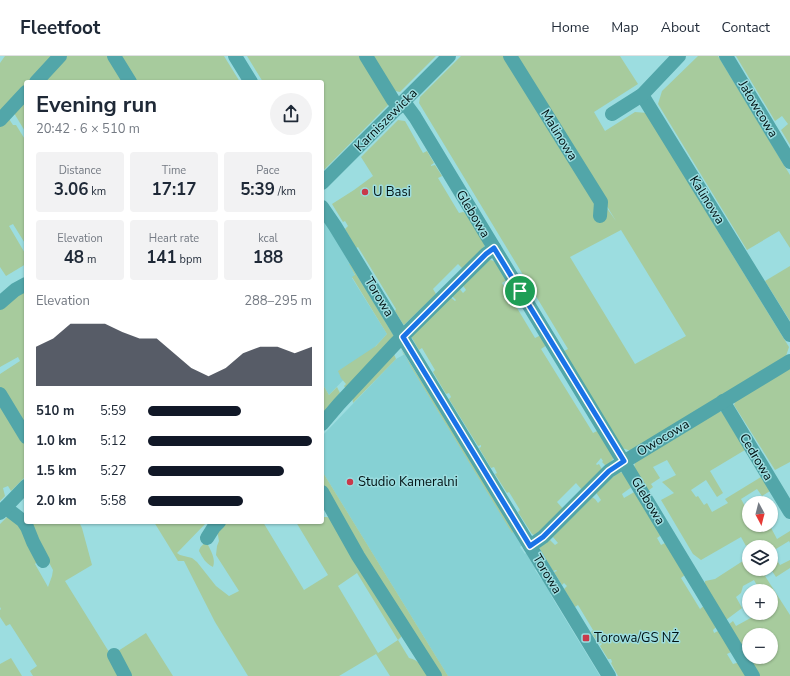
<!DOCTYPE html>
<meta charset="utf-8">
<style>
:root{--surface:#fff;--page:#f2f2f3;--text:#1f2937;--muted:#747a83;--line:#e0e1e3;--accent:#111827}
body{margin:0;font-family:"Nunito Sans",sans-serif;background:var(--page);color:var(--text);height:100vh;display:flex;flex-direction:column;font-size:15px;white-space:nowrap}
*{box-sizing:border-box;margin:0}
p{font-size:13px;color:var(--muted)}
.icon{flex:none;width:22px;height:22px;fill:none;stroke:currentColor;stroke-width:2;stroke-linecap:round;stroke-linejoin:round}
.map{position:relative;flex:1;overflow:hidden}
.drawer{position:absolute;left:24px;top:24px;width:300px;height:444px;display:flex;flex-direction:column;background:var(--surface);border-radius:4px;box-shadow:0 1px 3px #0004}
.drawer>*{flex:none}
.needle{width:26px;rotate:173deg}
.tools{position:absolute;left:742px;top:440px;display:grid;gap:8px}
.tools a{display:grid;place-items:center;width:36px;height:36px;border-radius:50%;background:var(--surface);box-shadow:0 1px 3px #0004;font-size:20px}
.pin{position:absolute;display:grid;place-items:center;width:34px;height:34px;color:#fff;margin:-17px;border:2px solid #fff;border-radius:50%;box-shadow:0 1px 4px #0007}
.round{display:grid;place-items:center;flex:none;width:42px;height:42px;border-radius:21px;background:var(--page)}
.summary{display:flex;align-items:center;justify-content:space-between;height:68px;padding:0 12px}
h1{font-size:22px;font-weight:700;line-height:30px}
.metrics{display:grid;grid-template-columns:repeat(3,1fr);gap:6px;height:68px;padding:4px 12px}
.metrics div{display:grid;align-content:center;border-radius:4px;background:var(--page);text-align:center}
.metrics b{font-size:17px;font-weight:700}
.metrics small{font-size:11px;font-weight:400}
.metrics p{font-size:11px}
.chart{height:112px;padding:8px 12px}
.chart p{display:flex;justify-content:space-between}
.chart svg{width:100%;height:72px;margin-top:4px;fill:var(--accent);opacity:.7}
ul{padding:0 12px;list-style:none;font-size:13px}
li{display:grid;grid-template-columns:64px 48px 1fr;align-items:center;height:30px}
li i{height:10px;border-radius:5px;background:var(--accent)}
header{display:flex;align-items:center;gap:24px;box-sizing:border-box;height:56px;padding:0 20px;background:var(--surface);border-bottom:1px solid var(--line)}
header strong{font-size:19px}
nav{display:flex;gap:22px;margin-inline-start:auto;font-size:14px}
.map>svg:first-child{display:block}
</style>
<header>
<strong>Fleetfoot</strong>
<nav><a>Home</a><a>Map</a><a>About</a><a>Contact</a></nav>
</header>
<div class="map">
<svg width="790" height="620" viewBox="0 0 790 620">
<rect width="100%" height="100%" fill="#9cdde0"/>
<g fill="#86d1d4">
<path d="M322 164 326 167 346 198 355 220 352 222 387 278 329 339 322 327Z"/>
<path d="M405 298 411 311 512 476 515 474 524 488 520 491 525 498 527 496 536 513 535 514 542 524 543 523 554 539 550 538 600 620H448L322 415V380L396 303Z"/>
</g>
<g fill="#a7cb9d" fill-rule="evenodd">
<path d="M5 0H56L31 26H26V32L0 60V7Z"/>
<path d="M66 0H110L126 26H40Z"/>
<path d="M116 0H224L240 26H132Z"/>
<path d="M247 0H359L389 48 322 116V26H263Z"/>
<path d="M373 0H436L400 36 395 35Z"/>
<path d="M461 0H506L561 87 616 165 515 0H620L638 28 594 56 605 75 635 56 648 57 716 172 789 291 786 300 631 395 622 392 562 296 568 293 419 47 420 41ZM621 174 686 280 635 308 570 201Z"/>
<path d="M698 0H718L790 119V192L779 175 747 194 658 48 662 35Z"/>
<path d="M736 0H790V89L781 74 788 68 782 60 775 65Z"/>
<path d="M26 41V77L14 57Z"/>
<path d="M7 60 13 69H16L26 85V189L13 168 9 170 26 199V208L6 220 0 211V67Z"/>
<path d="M398 64 405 65 423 97 427 95 434 107 431 109V110L435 109 442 120 438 122 459 157 463 156 465 157 485 187 484 191 464 214 458 208 433 233 436 238 404 269 403 268 395 255 396 253 358 191 356 192 345 173 348 170 345 165 343 166 332 148 354 134 373 120 361 101Z"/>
<path d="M491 204 496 206 508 223 502 227 535 282 541 279 547 289 541 293 590 372 593 377 599 374 613 398V403L607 411 602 406 603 405 601 402 596 408 597 409 599 408 603 415 583 435 576 427 557 446 564 454 541 477 534 479 532 478 518 456 520 454 509 436 507 437 495 418 497 417 494 411 491 412 479 392 481 391V389L478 390 449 343 451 341 449 337 446 338 433 316 435 314 422 292 419 294 412 282V280L449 240 455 245 456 244 451 239 458 231 463 237 466 234 462 228 486 205Z"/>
<path d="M349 208H350L394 280 346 333 344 330 346 328 341 322 338 315 376 290 387 278 352 221 355 219Z"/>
<path d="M790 210V265L765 225Z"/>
<path d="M26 230V374L0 331V318L20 305 18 301 0 311V251Z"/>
<path d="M401 293 515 474 512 477 411 311 405 299H404Z"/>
<path d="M394 298 396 303 353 347 352 339Z"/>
<path d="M790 311V406L775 414 734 349 736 344Z"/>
<path d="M322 327 329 339 337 331 340 337 322 359Z"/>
<path d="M0 347 26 391V420L11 435 8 430 3 432 5 440 0 445Z"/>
<path d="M715 355 722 356 745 394 710 415 723 437 717 441 706 424 691 434 696 441 698 440 704 449 707 447 712 456 728 447 725 443 761 421 770 435 762 440 757 433 741 443 746 452 749 451V469H758L762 475 770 470 777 483 790 475V487L789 485 771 496V491H758L754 485 746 490 741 481 701 504 693 498 661 444 674 437 662 426 676 419 667 404 653 411 660 422 651 428 653 431 648 435 634 413 635 406Z"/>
<path d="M322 415 448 620H438L322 428Z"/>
<path d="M619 416C627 417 629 423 633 430L622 438 624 442 636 435 663 478 657 482 661 489 667 486 686 518 681 522 700 553 705 549 718 569 713 574 714 577 720 574 731 596 727 598 733 608 740 606 748 620H618L611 607 612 606 611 603H608L600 590 602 588 601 587 599 588 591 576 593 574 578 549 575 551 564 533 567 530 564 527 562 529 554 516 557 515 556 514 553 515 540 493V491L550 484 555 489 558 487 553 481 590 440 595 443 598 447 601 444 595 435Z"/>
<path d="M9 459 18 466 37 506 35 508 48 531 52 520 53 514 27 466H79L82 472 92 509 65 525 109 596 120 620H33L30 615 37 610 10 568 6 570 0 561V554L1 553 0 551V468Z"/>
<path d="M322 461H327L333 463 402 576 401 581 398 584 409 602C419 604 424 612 430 620H390L376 598 339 620H248L215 566 184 505H178L154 466H207L177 497 180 499 192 502 197 506 216 530 229 540 239 535 216 499 217 490 219 485 217 474 224 466H263L304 534 328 519 296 466H322ZM357 517 398 584 378 597 338 530Z"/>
<path d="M207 487C211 495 216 503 213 511 205 507 203 502 199 495 200 491 202 488 207 487Z"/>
<path d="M771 497 774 503H776L780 509 790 504V512L776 521 772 515 765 520 790 559V620H759L728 569 733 565 736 570 756 559 755 557H771V535H760L754 524 743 530 741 537 736 541 742 552 726 564 705 529V525L715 523 749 501V513H771ZM749 579H771V601H749Z"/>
<path d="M146 577 173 620H131L118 595Z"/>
<path d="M11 602 22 620H0V608Z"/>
</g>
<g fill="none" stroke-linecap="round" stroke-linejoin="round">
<g stroke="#52a6a9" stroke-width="14">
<path d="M114 0 130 26"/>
<path d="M235 0 251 26"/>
<path d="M366 0 393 44 399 51"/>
<path d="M510 0 601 146 600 160"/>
<path d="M726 0 790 106"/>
<path d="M36 26 60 0"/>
<path d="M642 39 790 279"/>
<path d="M404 46 415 61 753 620"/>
<path d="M612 58 642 39 679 0"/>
<path d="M0 64 26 36"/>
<path d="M322 127 449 0"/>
<path d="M322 151 335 170 609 620"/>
<path d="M0 247 15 234 26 228"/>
<path d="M0 338 26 381"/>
<path d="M723 345 790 456"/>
<path d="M322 368 339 348 395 288 486 198 494 192"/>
<path d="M322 436 358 500 435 620"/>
<path d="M6 451 10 455 23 465 27 471 33 486 43 505"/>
<path d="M0 457 26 430"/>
<path d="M207 482 214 471 219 466"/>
<path d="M530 490 543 481 609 415 617 410 790 305"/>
<path d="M114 599 125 620"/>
</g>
</g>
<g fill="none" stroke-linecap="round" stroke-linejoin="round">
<g stroke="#fff" stroke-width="8">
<path id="route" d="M494 192 624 405 609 415 543 481 530 490 403 281 486 198Z"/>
</g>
<use href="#route" stroke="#1a73e8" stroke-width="5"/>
</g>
<g fill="#c9394a" stroke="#9cdde0" stroke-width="1.5">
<circle cx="365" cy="136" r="4"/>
<circle cx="350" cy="426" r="4"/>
<rect x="582" y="578" width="8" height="8" rx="2"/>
</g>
<g text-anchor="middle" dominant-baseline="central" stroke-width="3" stroke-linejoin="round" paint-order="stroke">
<g font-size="13" fill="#001213" stroke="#9cdde0">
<text transform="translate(758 53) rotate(59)">Jałowcowa</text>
<text transform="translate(386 64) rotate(-45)">Karniszewicka</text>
<text transform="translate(559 79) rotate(58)">Malinowa</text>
<text transform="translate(707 144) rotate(58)">Kalinowa</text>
<text transform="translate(473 158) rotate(59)">Glebowa</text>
<text transform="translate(379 241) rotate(59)">Torowa</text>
<text transform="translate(663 382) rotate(-31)">Owocowa</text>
<text transform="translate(756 401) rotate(59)">Cedrowa</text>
<text transform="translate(648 445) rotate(59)">Glebowa</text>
<text transform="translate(547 518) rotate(59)">Torowa</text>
</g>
<g font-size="13" fill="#001213" stroke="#9cdde0" text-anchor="start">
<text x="373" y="136">U Basi</text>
<text x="358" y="426">Studio Kameralni</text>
<text x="594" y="582">Torowa/GS NŻ</text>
</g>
</g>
</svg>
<div class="tools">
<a><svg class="needle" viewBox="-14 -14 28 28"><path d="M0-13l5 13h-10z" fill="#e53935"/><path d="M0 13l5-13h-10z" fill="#747a83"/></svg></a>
<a><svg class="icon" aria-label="layers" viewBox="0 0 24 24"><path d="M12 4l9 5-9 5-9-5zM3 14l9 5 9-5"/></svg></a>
<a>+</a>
<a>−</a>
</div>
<div class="pin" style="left:520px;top:235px;background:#1e9e55"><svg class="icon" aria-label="arrive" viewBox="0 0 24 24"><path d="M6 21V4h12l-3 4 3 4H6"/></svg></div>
<section class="drawer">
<div class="summary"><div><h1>Evening run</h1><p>20:42 · 6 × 510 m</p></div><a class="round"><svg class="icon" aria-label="share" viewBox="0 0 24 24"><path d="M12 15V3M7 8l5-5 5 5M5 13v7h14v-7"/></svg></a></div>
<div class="metrics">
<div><p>Distance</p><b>3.06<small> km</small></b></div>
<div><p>Time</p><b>17:17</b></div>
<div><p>Pace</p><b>5:39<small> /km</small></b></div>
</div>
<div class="metrics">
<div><p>Elevation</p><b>48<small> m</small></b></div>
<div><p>Heart rate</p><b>141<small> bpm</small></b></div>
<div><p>kcal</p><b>188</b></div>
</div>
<div class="chart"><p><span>Elevation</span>288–295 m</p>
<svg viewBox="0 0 160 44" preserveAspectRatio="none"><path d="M0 44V20L10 15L20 6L30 6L40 6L50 11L60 15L70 15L80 24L90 33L100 38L110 33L120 24L130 20L140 20L150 24L160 20V44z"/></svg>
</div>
<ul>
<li><b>510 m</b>5:59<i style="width:57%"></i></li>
<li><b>1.0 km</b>5:12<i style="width:100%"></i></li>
<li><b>1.5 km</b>5:27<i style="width:83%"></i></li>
<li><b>2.0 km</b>5:58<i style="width:58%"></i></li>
</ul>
</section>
</div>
